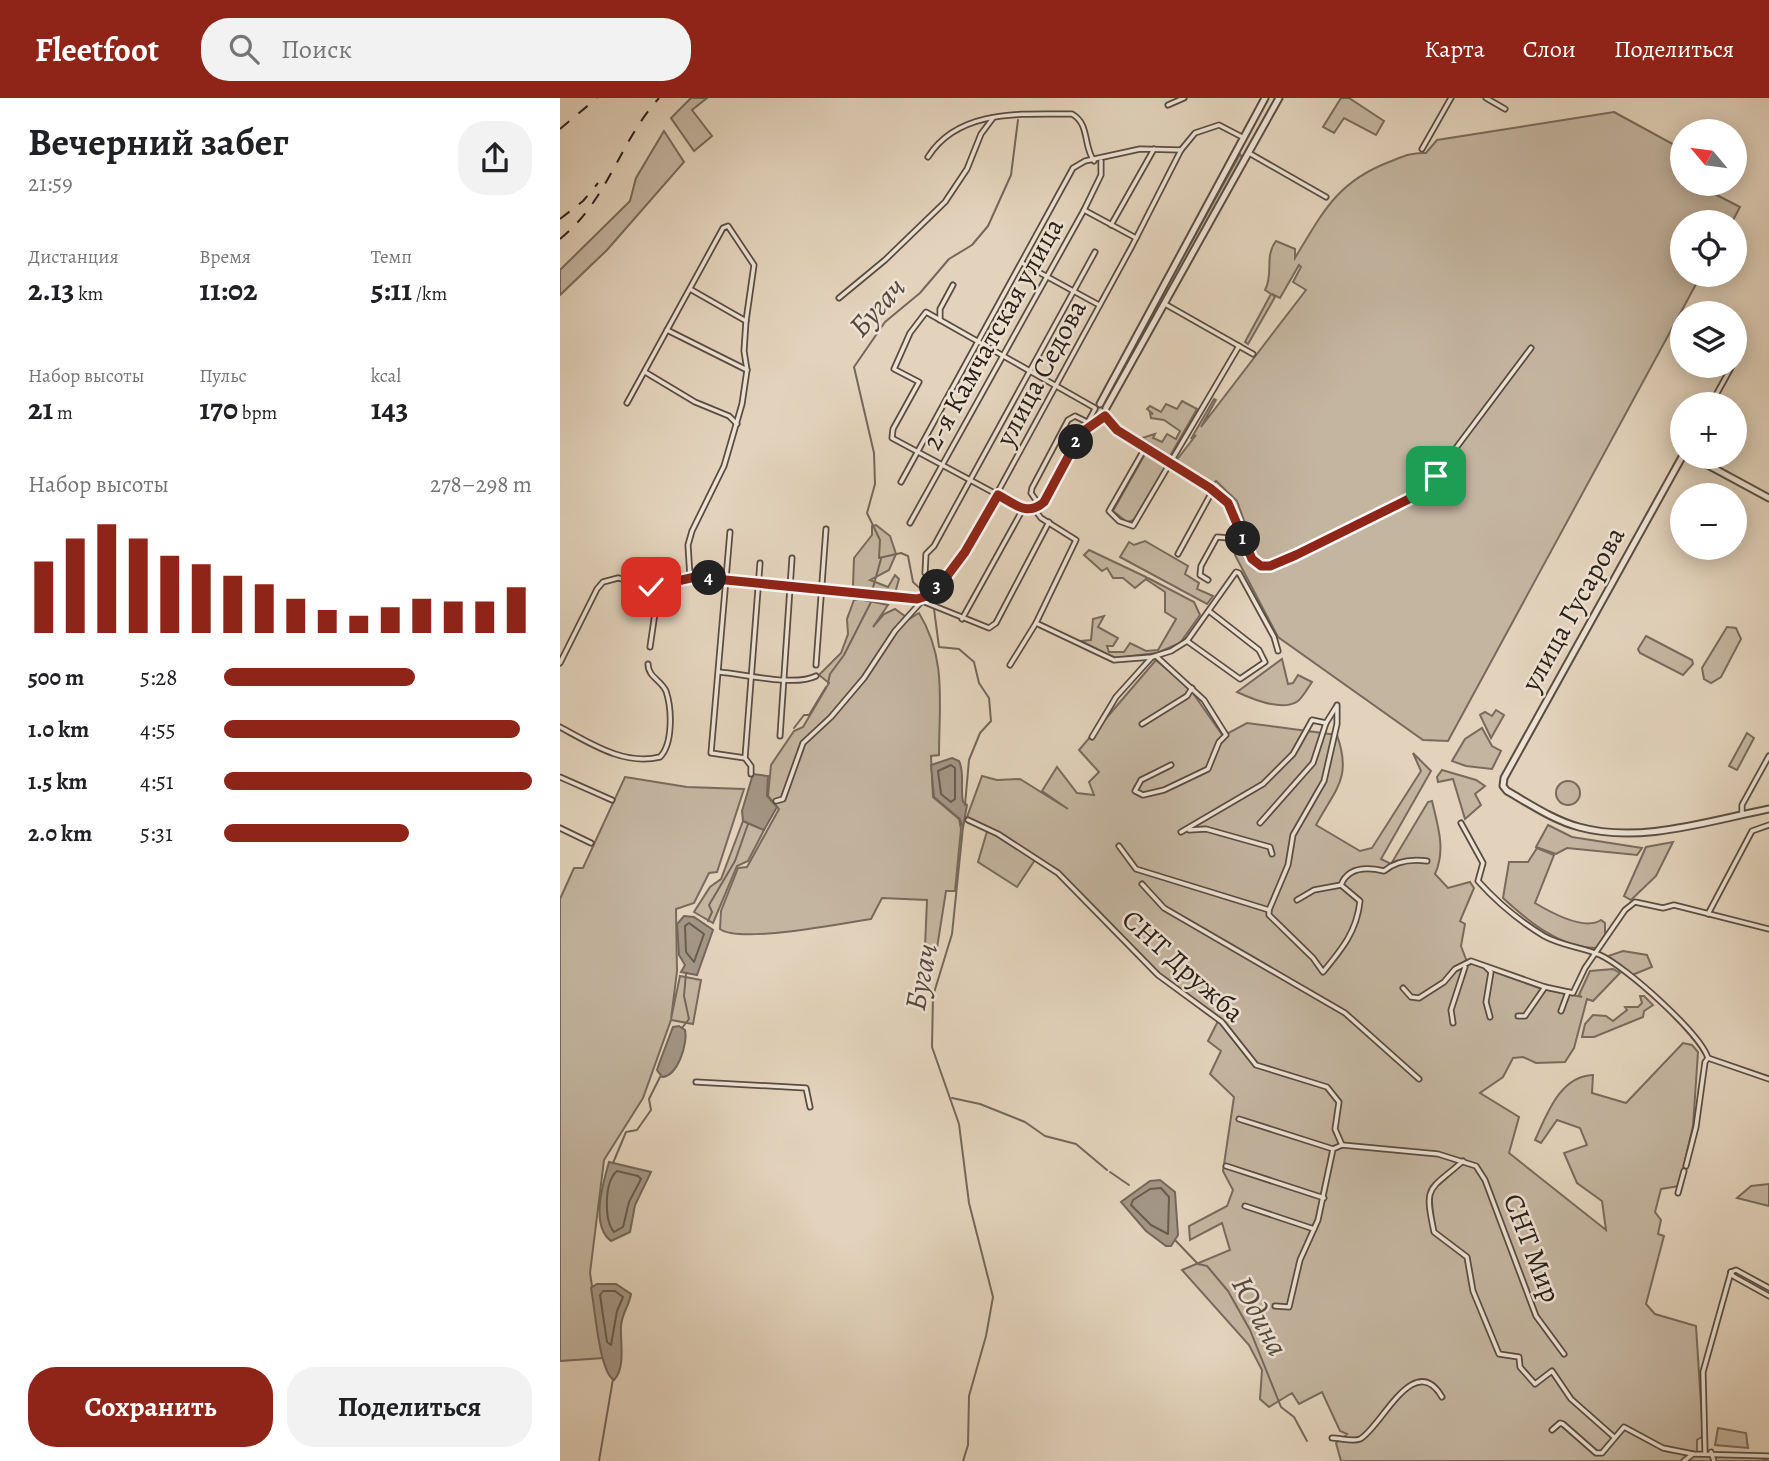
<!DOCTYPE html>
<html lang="ru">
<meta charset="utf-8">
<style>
:root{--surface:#fff;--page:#f2f2f2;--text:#202124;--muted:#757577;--accent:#8f2418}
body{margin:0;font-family:Alegreya,serif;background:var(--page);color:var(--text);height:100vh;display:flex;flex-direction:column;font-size:26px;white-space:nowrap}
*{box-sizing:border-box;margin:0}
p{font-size:23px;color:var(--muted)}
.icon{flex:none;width:38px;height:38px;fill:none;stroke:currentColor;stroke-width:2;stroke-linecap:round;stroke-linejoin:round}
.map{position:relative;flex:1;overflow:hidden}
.panel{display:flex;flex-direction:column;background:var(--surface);width:560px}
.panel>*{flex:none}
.needle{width:46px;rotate:299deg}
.controls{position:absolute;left:1110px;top:21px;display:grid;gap:14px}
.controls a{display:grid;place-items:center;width:77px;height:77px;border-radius:50%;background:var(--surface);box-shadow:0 4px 18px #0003;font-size:35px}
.pin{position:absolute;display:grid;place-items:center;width:60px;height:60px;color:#fff;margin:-30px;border-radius:14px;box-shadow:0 4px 10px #0006}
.km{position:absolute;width:35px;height:35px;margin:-18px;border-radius:50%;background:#222;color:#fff;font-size:19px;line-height:35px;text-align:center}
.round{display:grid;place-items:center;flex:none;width:74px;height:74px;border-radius:28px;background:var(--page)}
.headline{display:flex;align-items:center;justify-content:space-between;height:119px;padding:0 28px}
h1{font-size:38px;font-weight:600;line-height:52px}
.figures{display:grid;grid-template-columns:repeat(3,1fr);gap:10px;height:119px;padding:7px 28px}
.figures div{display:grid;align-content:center}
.figures b{font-size:30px;font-weight:600}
.figures small{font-size:19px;font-weight:400}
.figures p{font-size:19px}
.chart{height:196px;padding:14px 28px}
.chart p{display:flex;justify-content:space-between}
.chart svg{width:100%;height:126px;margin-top:7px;stroke:var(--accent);stroke-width:6}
.primary-button{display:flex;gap:14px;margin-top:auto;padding:14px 28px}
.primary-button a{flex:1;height:80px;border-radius:28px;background:var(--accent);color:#fff;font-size:28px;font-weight:600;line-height:80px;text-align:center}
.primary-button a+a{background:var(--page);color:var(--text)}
ul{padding:0 28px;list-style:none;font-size:23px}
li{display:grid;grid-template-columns:112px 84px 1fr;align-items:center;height:52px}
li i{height:18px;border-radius:9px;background:var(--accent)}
header{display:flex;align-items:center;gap:42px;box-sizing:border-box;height:98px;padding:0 35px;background:var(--accent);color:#fff}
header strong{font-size:33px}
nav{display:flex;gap:38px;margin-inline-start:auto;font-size:24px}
.search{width:490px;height:63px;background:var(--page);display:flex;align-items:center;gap:18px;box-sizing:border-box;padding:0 24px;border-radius:28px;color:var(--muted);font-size:26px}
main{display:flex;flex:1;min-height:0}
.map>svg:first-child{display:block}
</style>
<header>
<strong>Fleetfoot</strong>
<div class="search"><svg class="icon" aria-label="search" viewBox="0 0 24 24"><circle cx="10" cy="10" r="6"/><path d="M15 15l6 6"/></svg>Поиск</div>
<nav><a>Карта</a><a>Слои</a><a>Поделиться</a></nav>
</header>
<main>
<section class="panel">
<div class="headline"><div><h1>Вечерний забег</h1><p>21:59</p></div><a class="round"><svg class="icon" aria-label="share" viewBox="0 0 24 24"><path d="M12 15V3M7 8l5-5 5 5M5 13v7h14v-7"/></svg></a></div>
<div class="figures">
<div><p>Дистанция</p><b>2.13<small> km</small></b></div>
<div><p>Время</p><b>11:02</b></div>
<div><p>Темп</p><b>5:11<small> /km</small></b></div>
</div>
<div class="figures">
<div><p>Набор высоты</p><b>21<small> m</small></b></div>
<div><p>Пульс</p><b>170<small> bpm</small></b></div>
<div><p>kcal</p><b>143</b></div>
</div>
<div class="chart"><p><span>Набор высоты</span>278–298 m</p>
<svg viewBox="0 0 160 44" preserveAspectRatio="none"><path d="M5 44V19M15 44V11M25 44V6M35 44V11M45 44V17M55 44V20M65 44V24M75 44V27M85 44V32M95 44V36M105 44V38M115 44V35M125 44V32M135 44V33M145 44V33M155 44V28"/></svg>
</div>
<ul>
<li><b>500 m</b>5:28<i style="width:62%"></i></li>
<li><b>1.0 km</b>4:55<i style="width:96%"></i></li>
<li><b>1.5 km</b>4:51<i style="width:100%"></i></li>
<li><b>2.0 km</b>5:31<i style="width:60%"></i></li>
</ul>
<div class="primary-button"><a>Сохранить</a><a>Поделиться</a></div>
</section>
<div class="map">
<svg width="1209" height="1363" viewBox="0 0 1209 1363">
<rect width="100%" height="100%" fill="#e3d3bc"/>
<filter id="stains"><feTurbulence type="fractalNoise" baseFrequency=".00286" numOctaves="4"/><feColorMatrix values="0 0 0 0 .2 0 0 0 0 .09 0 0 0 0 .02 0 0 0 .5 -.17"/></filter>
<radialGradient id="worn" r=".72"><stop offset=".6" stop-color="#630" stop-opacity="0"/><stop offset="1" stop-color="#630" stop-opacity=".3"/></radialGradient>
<g fill="#c4b5a0" stroke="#786a5c" stroke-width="2">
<path d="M131 0H147L132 12 152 38 134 53 111 20Z"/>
<path d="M781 0H789L824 23 816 37 784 20 774 35 763 29Z"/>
<path d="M1054 14 1122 51V86H1148L1145 91 1180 109 1172 124H1122V177H1141L888 643 863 642 718 539 675 457 678 451 692 445 677 403 656 383 653 386 616 363 636 337 631 341 654 301 656 302 641 329 746 192 733 184 741 169 739 167 720 200 712 196 715 199 688 246 685 244 711 196 705 192C714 176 704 158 716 143L735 151V160C763 114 777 84 829 64 842 59 852 54 866 55L877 42Z"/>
<path d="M104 33 124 64 47 152 0 197V172L70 103 76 80Z"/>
<path d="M680 56 683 61 561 278 559 275Z"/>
<path d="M622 303 637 311 610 358 582 340 595 336 593 340 602 344 607 336 616 341 620 333 604 322 591 320 590 315 593 316 587 311 590 308 601 314 606 306 617 311Z"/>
<path d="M585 356 606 368 574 422 567 424 553 413Z"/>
<path d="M316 427 330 438 336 456 329 472 310 482 328 489 335 477 339 481 335 495 303 493 293 488 294 460 312 437V428Z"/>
<path d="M585 443 628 468 625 476 639 485 637 491 653 498 647 506 560 459 569 444 574 447Z"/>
<path d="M529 452 586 479V481L575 490 563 480H553L547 470 542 473 524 457Z"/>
<path d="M588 480 634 504 640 517 620 545 597 555 554 560 521 543 531 542 533 521 544 518 538 529 558 540 553 548H547L549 554H564L570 545 586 553 598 552 616 521 605 514V494L587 482Z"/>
<path d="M299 501 328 507 313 529 324 516 335 511 349 521 359 515C387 561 379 605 379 657L371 658 373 699 399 721 401 731 395 793H386L377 850 365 849 367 802 322 800 311 821C282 825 180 846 160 831L161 813 178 770 187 769 219 711 208 698 211 667 234 633 243 629 269 585 259 577 281 555 288 536 287 521 294 502Z"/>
<path d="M1167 529 1176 530 1181 541 1161 579 1151 585 1144 581 1142 570Z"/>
<path d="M1086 538 1132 562 1133 566 1123 577 1080 555 1078 551Z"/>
<path d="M722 561 728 586 733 585 738 577 752 584C748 590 743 599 738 603 723 614 692 601 677 594Z"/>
<path d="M596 562 630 591 663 638 687 625 777 637C792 680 776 690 756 727L800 753 812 750 861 673 853 655 871 673 821 761 831 766 868 704 872 703C878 728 886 752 875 776L888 790 910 784 914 790 900 823 905 826 901 848 907 864 979 890 1022 899 1019 897 1030 873 1053 871 1060 875 1033 903 1027 901 1014 950 1005 964 976 965 963 959 953 960 943 979 920 995 959 1019 949 1055 1046 1132 1042 1103 1017 1085 1004 1055 1027 1047 1020 1030 997 1022 981 1045 975 1042C987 1016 1000 978 1033 977L1032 995 1066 1005 1123 945 1132 947 1138 954 1133 1028 1119 1088 1101 1091 1095 1114 1101 1122 1098 1136 1104 1138 1086 1206 1095 1216 1136 1228 1143 1338 1137 1342V1357L1196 1358 1209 1363H781L776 1345 787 1336 780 1333 762 1294 739 1306 732 1295 709 1309 700 1301 702 1272 689 1247 622 1172 670 1152 662 1125 630 1142 629 1128 667 1108 673 1092 663 1073 674 999 650 976 661 953 648 943 659 921 599 876 499 774 477 759 457 789 418 764 428 730 407 719 422 678 437 682 460 681 508 711 482 693 497 669 517 695 534 697 529 684 539 674 519 652Z"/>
<path d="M936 612 944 617 931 640 920 617 925 614 932 618Z"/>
<path d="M922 630 932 648 941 653 932 671 906 668 892 663 905 641Z"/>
<path d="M1187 635 1194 640 1177 672 1169 668Z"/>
<path d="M882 672 916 682 925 688 915 696 921 707 905 721 893 681 878 684 877 679Z"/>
<path d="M65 679 127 689 184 691 157 774 149 775 134 805 116 811 117 873 111 921 120 878 141 882 133 926 111 922 83 1000 44 1062 30 1175 43 1260 0 1263V801L14 770H23Z"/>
<circle cx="1008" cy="695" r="12"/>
<path d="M183 723 204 732 188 763 177 768 153 825 134 814 150 789 161 781Z"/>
<path d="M988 727 1012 739 1082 750 1077 757 1007 750 996 756 976 749Z"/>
<path d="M1113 744 1096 778 1071 802 1064 798 1086 749Z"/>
<path d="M977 750 994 757 975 805C990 814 1024 833 1041 822L1045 825V837L1037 850C1000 850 968 823 943 800L949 764H968Z"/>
<path d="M1063 853 1087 857 1092 869 1072 877 1048 858Z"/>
<path d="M1080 898H1084L1093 907 1084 913 1083 919 1034 939H1022L1025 926 1033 917 1046 918 1053 923 1067 912 1065 909H1078L1082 905Z"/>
<path d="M1209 1086V1108L1177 1100 1191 1088Z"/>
<path d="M1158 1330 1186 1335 1188 1350 1155 1347Z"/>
</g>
<g fill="#a49685" stroke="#74675a" stroke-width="2">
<path d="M392 660 399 663C405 675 400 691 403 704L407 707 403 730 400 721 374 699 371 667Z"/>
<path d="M193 676 208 678 207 698 217 709 204 732 183 723 182 713Z"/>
<path d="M124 818 134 819 153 832 137 877 121 874 125 867 119 857 117 826Z"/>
<path d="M119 928 125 932C128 945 118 978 102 979L97 972 99 966 113 929Z"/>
<path d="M49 1064 91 1074 75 1107 70 1134 51 1143C30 1127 43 1085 49 1064Z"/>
<path d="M600 1082 615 1094 618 1137 611 1148H606L586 1133 561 1104 590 1083Z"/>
<path d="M37 1186H56L71 1196C69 1208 62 1215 61 1228 60 1243 66 1270 54 1282 39 1274 35 1209 31 1190Z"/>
</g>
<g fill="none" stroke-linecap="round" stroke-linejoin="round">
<g stroke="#685b4f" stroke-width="2">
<path d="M391 667 395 670V701L391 704 381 696 378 673Z"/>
<path d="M129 825 144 836 134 864 126 854 125 828Z"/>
<path d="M57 1073 78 1078 81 1081 69 1104 63 1129 54 1134C44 1122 44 1084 57 1073Z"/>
<path d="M590 1091 601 1090 609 1099 608 1136 591 1127 571 1107 573 1102Z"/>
<path d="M43 1193H55L63 1199 57 1213 51 1247 47 1244 40 1197Z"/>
</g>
<g stroke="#74675a" stroke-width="2">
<path d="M312 493 321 461"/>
<path d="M364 494 353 484 348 458 341 455 319 460 320 442 307 415 315 386 314 355 294 269 325 224 360 195 389 161 412 147 428 128 451 77 458 22"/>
<path d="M374 511 379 549 399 551 414 564 419 585 429 600 431 623 420 635 409 662 405 707"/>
<path d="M268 585 270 576 284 557 311 504"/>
<path d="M234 630 244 617H249L266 589"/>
<path d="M148 823 152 814 149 807 175 763 188 726"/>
<path d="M122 930 129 921 124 898 126 875"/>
<path d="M392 1000 420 1006 465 1024 485 1038 516 1046 547 1072"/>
<path d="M53 1065 66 1034 77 1032 91 1012 89 1001 100 979"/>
<path d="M550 1074 569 1087"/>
<path d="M615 1142 638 1166 647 1168 668 1193 690 1232 721 1309 734 1319 747 1343"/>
<path d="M39 1363 53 1281"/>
<path d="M403 1363 408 1347 409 1298 426 1238 433 1199 409 1105 399 1026 372 949 373 898 392 836 403 729"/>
</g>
<g stroke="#594d42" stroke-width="7">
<g id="minor">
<path d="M926 0 945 11"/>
<path d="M608 7 624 0"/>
<path d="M862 51 891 0"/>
<path d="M689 55 766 99"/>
<path d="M368 59C398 11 461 16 512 16 530 26 523 48 534 63"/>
<path d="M524 112 576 140"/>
<path d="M551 127 594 51"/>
<path d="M462 165 539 207"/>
<path d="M130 191 186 223"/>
<path d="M279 200 325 162 385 104 407 71 421 36 433 20"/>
<path d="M605 206 693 256"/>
<path d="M380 222V211L393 187"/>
<path d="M107 232 187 272"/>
<path d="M1174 263 1176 260"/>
<path d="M85 274 135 304 169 318 177 326"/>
<path d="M67 305 163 130 168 128 194 167 186 223 184 253 187 272 182 306 164 368 132 433 128 447 130 479"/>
<path d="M1151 306 1172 268"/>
<path d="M545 318 557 332C587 353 646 378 667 404 683 424 680 466 710 468L863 394 971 250"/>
<path d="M525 331 544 318"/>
<path d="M585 350 549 413 559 423 573 428 679 248"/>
<path d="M341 384 513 70 525 63 580 51 621 52"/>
<path d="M480 408 471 395 472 390 508 322 515 318 527 324"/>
<path d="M475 411 466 412 332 340 333 331 359 284 334 271 350 235 366 214 535 310"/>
<path d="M475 411 484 404 535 311"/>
<path d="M350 425 524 112 541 77V63"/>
<path d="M170 434 151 655 185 660 191 668V676"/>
<path d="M618 456 653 392"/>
<path d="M648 482 640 477 641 468 657 439 669 440 677 428"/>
<path d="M379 487 365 475 366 456 374 448 535 154"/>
<path d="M359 501 379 487 405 454 572 148 621 52 635 35 659 27 684 40"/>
<path d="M402 521 463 411"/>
<path d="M476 525 554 562 592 559 611 553 627 543 676 474 679 475 714 539 718 553"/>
<path d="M627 543 680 581 705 564 699 552 649 513"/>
<path d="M90 549 96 508 106 487"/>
<path d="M596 558 644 602 666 637 659 644 648 671 604 692 583 697 575 693 581 682 611 667"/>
<path d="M0 565 37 491 43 484 58 480 98 489 135 479 231 487 357 501 429 530 436 525 489 424"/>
<path d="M256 567 266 431"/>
<path d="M450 567 476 525 516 442 481 420 475 412"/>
<path d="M159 574C184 576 234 589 256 578"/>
<path d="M582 626 627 598 632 590"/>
<path d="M0 629C30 645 64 668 100 659 113 646 112 611 106 593 101 582 88 579 88 566"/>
<path d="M220 638 232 460"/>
<path d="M532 639 556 599 592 559"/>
<path d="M185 660 200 465"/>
<path d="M0 679 52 702"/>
<path d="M216 703 223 701 243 645 271 619 304 580 335 533 362 503"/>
<path d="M1182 716V707L1209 658"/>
<path d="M408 722 438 736 498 775 598 877 662 924 696 967 767 989 779 1004 775 1031 782 1047"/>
<path d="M700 725 753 665 766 625"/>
<path d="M901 725 923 765 918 783C936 803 961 824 984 838 1002 848 1022 849 1040 857 1065 868 1140 935 1148 960L1209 981"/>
<path d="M0 730 31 745"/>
<path d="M629 732 646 731 710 749 712 756"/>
<path d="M621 734 703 686 733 656 752 622 766 625 776 609"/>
<path d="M559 748 576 771 709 812 728 767 733 737 764 683 777 626V607"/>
<path d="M582 786 604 810 785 915 859 981"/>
<path d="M737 802 754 792 781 787C788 769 807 769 824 773 836 763 852 761 867 763"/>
<path d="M709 812V817L753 860 763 874C782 851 797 833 800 803L781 787"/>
<path d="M1148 816 1192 733 1209 727"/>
<path d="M926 869 931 874 926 904 930 919"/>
<path d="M843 890 851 899 859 900 884 884 895 871 911 863 985 889 1013 895 1025 870 1065 812 1075 804 1103 810 1114 807 1209 831"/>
<path d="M1001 913 1008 894"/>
<path d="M958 918H965L985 889"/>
<path d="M893 925 891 912 905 869"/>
<path d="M136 984 246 990 250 1009"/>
<path d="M679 1021 773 1051"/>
<path d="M782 1047 878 1056 916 1068 925 1082 976 1218 1004 1256"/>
<path d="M903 1063C868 1094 864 1086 874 1134L907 1159 913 1193 939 1256 959 1259 960 1269 975 1286 992 1273 1011 1301 1054 1339"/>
<path d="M666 1068 764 1100"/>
<path d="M1126 1068 1136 1029 1145 964 1148 960"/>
<path d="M1118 1095 1124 1073"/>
<path d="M685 1108 754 1131"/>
<path d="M1171 1174 1173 1178 1209 1198"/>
<path d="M1171 1174 1176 1172 1209 1190"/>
<path d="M715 1208 729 1209 740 1162 758 1122 773 1051 782 1047"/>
<path d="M992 1332 1000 1325 1003 1326 1036 1355H1042L1064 1329 1103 1350 1133 1356 1209 1358"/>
<path d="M772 1340C780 1340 793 1344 800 1341 821 1330 854 1251 882 1299"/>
<path d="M1145 1354 1143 1274 1171 1174"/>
<path d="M1151 1354 1154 1363"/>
<path d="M1124 1363 1133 1356"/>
</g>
</g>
<g stroke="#594d42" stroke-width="9">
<g id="tertiary">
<path d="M540 306 705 0"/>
<path d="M546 310 719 0"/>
<path d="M1122 359 944 680 943 688 947 693C970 706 993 722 1019 729 1080 746 1148 723 1209 711"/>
<path d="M1133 359 1209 400"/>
</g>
</g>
<use href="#minor" stroke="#ede2d3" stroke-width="3.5"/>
<use href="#tertiary" stroke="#ede2d3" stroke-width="5"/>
<g stroke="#2b2019" stroke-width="2" stroke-dasharray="12 12" stroke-linecap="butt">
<path d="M0 31 37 0"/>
<path d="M0 121 23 103 38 85"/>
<path d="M0 141C49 101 59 44 99 0"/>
</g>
</g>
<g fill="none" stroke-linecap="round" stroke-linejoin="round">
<g stroke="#fff" stroke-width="14">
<path id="route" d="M91 489 135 479 357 501 367 498 384 482 405 454 438 397C455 406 467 419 484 404L521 335 545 318 557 332 650 390 668 405 692 461 701 468H710L736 457 863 394 876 378"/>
</g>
<use href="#route" stroke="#8f2418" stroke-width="9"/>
</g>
<g text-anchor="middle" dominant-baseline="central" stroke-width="5" stroke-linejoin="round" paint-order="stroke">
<g font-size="28" fill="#2b2019" stroke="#ede2d3">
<text transform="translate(433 236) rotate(-61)">2-я Камчатская улица</text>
<text transform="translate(481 275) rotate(-62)">улица Седова</text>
<text transform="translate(1013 511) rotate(-61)">улица Гусарова</text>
<text transform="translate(623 868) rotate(42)">СНТ Дружба</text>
<text transform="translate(972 1150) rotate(69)">СНТ Мир</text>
</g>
<g font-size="30" font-style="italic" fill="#55493f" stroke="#ede2d3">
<text transform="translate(317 209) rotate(-48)">Бугач</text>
<text transform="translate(361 879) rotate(-79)">Бугач</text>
<text transform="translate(700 1218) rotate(62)">Юдина</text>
</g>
</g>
<rect width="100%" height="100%" filter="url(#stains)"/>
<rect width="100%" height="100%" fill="url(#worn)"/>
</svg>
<div class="controls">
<a><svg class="needle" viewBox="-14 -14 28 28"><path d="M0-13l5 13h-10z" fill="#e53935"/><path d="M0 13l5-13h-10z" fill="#757577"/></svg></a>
<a><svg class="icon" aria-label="locate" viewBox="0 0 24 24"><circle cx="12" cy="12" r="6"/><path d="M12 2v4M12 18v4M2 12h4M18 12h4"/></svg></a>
<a><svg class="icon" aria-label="layers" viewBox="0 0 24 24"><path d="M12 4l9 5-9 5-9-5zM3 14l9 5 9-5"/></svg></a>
<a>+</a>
<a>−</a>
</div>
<div class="pin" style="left:876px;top:378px;background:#1e9e55"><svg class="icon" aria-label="arrive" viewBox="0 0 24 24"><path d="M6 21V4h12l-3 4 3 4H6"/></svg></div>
<div class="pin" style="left:91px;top:489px;background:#d93025"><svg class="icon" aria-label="check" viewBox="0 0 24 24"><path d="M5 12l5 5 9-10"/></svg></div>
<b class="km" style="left:683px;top:441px">1</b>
<b class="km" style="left:516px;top:344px">2</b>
<b class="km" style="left:377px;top:489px">3</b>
<b class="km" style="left:149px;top:480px">4</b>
</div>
</main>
